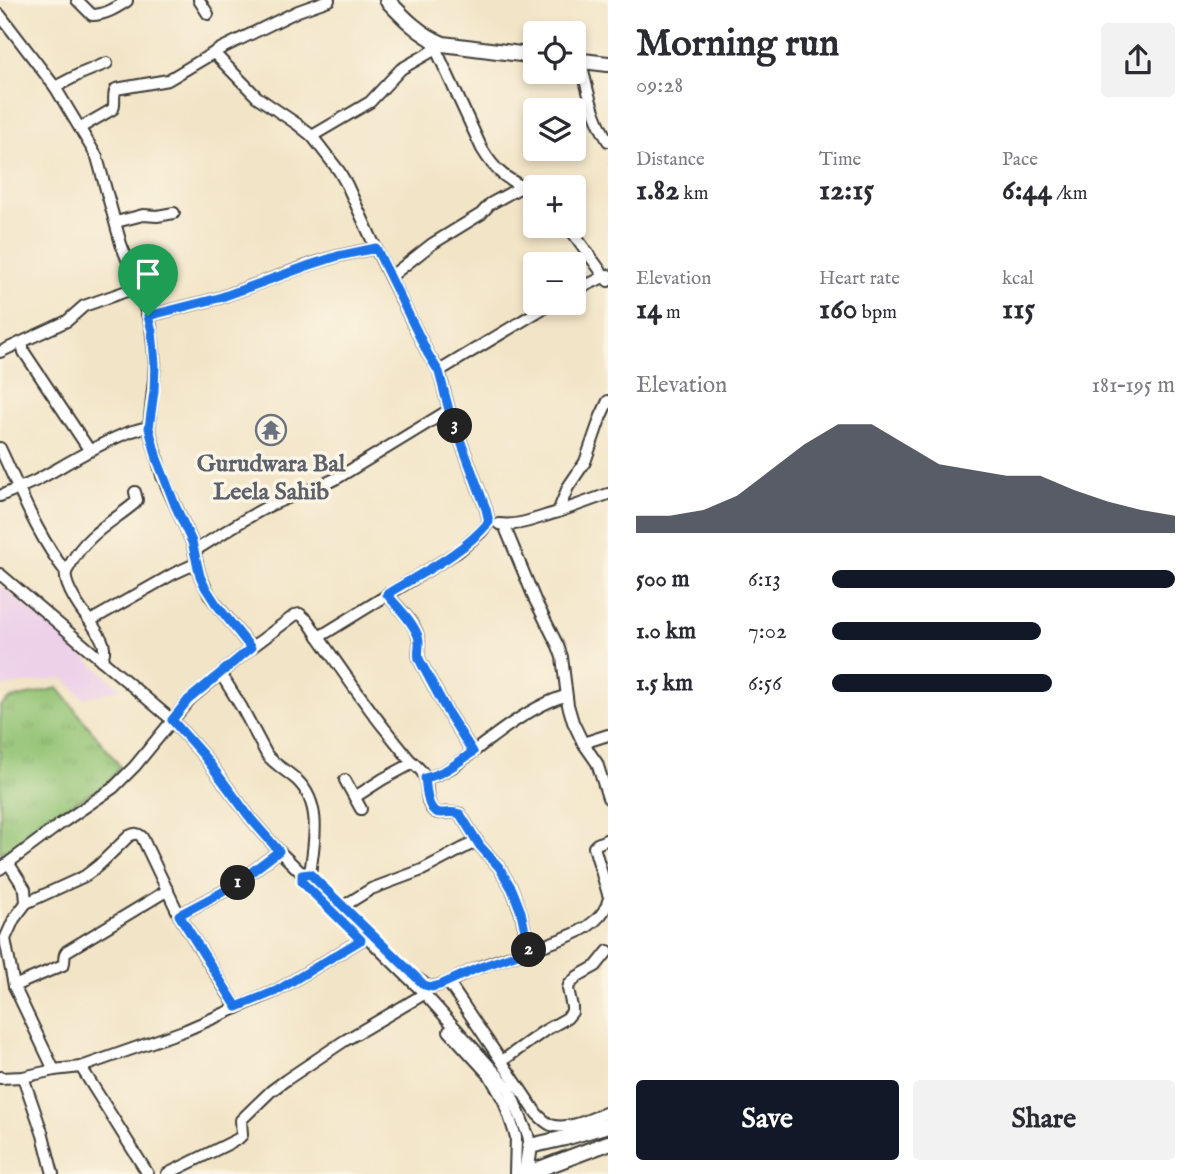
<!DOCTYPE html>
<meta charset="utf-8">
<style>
:root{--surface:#fff;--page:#f2f2f3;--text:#2b2b33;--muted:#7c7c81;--accent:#111827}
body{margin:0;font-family:"IM FELL English",serif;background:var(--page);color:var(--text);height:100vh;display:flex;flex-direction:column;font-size:26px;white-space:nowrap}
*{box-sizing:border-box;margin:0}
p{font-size:23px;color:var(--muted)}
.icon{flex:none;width:38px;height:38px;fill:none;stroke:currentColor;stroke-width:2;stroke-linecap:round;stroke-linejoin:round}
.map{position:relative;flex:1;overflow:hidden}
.details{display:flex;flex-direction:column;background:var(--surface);width:595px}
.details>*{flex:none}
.fabs{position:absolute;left:523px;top:21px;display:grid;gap:14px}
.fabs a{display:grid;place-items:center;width:63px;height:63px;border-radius:7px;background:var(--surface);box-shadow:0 4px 10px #0003;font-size:35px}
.pin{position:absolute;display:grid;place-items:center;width:60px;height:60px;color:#fff;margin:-72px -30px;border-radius:50% 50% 50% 0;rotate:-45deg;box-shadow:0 0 7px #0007}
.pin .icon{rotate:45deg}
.km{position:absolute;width:35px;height:35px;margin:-18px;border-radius:50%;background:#222;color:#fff;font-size:19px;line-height:35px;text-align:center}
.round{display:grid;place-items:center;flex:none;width:74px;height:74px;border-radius:7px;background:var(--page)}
.head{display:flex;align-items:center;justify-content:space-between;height:119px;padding:0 28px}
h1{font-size:38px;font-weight:700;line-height:52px}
.metrics{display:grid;grid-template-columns:repeat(3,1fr);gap:10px;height:119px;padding:7px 28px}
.metrics div{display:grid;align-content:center}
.metrics b{font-size:30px;font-weight:700}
.metrics small{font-size:19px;font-weight:400}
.metrics p{font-size:19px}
.chart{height:196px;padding:14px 28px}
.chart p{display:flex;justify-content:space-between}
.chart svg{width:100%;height:126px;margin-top:7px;fill:var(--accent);opacity:.7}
.button{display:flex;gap:14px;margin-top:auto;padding:14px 28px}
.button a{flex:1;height:80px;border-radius:7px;background:var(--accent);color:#fff;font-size:28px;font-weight:700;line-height:80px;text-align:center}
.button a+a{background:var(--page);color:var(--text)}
ul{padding:0 28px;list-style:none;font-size:23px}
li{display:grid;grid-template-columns:112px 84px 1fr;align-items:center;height:52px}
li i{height:18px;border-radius:9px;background:var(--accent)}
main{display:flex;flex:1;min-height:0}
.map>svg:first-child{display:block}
</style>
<main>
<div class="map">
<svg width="608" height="1174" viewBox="0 0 608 1174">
<defs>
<pattern id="grass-tufts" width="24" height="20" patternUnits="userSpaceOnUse" patternTransform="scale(1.75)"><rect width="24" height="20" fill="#91c272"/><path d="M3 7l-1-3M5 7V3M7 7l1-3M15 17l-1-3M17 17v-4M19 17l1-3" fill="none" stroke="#7ca662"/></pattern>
</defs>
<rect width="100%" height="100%" fill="#fcf5e5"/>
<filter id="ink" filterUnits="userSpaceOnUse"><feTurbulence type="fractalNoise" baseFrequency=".0143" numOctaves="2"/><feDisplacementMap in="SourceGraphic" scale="14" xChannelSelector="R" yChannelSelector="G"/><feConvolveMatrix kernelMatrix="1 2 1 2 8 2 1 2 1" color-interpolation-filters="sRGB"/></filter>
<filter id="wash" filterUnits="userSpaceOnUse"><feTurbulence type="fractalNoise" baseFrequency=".00686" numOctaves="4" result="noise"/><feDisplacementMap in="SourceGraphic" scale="28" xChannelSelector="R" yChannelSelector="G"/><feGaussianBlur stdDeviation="1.57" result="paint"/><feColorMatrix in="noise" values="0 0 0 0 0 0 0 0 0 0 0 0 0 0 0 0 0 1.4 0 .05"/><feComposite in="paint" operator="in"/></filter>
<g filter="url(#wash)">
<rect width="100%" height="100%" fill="#f2e4c6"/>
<path fill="#edd1e9" d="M0 584 122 689 83 698 64 678 0 687Z"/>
<path fill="url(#grass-tufts)" stroke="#566f47" stroke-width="2" d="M58 688 120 766 109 784 51 815 7 851 0 852V706L10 699Z"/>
</g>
<g filter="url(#ink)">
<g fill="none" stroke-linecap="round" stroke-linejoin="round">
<g stroke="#3c3a36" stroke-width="14">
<g id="minor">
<path d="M77 0 92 15C105 15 116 8 127 1L126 0"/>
<path d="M199 0 208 14"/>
<path d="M0 15 55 87 97 157 121 244 138 287 151 326 155 364 154 379 149 428"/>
<path d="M429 38 434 45 482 149C498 176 510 180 536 194"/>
<path d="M214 53 257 97 297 124 312 136 339 171 347 185 378 253 428 354 439 371"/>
<path d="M581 61C587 90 593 116 608 141"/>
<path d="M55 87 80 74 107 63"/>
<path d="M80 128 113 109C116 102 112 96 116 89L168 80 220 49 298 11 329 0"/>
<path d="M312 136 370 102 401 69 436 49"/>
<path d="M116 222 143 215 157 216 174 213"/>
<path d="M568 226 608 281"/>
<path d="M390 277 432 244 481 214 490 204 521 187"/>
<path d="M574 291 608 275"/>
<path d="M148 316 219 298 309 265 338 256 376 248"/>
<path d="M22 343 24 352 90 451"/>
<path d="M0 352 67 321 84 306 138 287"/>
<path d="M0 448C20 490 37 536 66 572"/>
<path d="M135 492 137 500 135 503C111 523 87 534 71 563 71 563 66 572 66 572 63 585 82 612 90 621L173 574 197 563"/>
<path d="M0 496C12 491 24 486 35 481 59 469 126 426 149 428L162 476 192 542 200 576 210 596 251 648 189 700 135 766 113 788 59 825 0 869"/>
<path d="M558 512 608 494"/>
<path d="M499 524C518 527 540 517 558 512L568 487 585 462 601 416 608 401"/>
<path d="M504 525 535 600 558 646 562 657 568 705 573 722 583 743 608 735"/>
<path d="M194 551C219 536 243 519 269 506 292 495 317 489 339 477L449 410 439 371 552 303"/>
<path d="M0 574 172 720 204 756 251 819 279 851 423 992 495 1072 509 1089 528 1135 530 1146"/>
<path d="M387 594C397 607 413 620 418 636 421 644 417 651 419 659L448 713 473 752"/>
<path d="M90 621C98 634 110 646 101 660"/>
<path d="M318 636C340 667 361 699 385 729 393 739 401 749 409 759 414 764 421 769 424 775 429 785 424 803 434 811 440 816 451 810 460 814L480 846 499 867 512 889 521 913 529 950"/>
<path d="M251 648 295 615 300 614 308 621 318 636 324 634 459 551 481 532 489 522 486 509 449 410"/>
<path d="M221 674 242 708 267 755C275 765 287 771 297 780 323 805 314 842 310 874"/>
<path d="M583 743 597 763 608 798"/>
<path d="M425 778C451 773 469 754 490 739 511 723 540 703 565 696"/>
<path d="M345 780 361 809"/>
<path d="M355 797 383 779 413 763"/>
<path d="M608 839 597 844 594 847 608 894"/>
<path d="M9 864 25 889 26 903 14 919 5 939 14 986 54 1070"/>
<path d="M26 903 85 876 98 866 129 836C135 833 138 833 142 837L179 915 237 1008"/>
<path d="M342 907 371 889 422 870 477 841"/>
<path d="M179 915 232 887 279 851"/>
<path d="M418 979 429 987C447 986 463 973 480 967 512 954 547 947 578 932 590 926 605 915 608 901"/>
<path d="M448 982 537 1114C542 1119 546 1123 551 1125 568 1131 592 1118 608 1112"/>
<path d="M14 986 63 965C66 961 62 956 67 951L168 890"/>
<path d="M449 1031 490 1076 504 1101 516 1137 515 1174"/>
<path d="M502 1061 544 1031 567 1018 572 1012V1007L568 989 569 985 578 976 596 966 608 951"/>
<path d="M81 1067 148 1174"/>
<path d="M0 1077V1078L23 1077 54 1070 81 1067 186 1030 276 991 361 940"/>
<path d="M23 1077 43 1135 53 1174"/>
<path d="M167 1174 238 1139 242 1135 241 1120 271 1091 286 1080 344 1041 419 997"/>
</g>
</g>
<g stroke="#3c3a36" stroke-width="18">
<g id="major">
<path d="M387 0C404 18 420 35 443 44L536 56"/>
<path d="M574 60 608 64"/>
<path d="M526 1174 530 1146 565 1138 608 1125"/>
<path d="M526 1174 608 1143"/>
</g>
</g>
<use href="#minor" stroke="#fff" stroke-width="10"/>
<use href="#major" stroke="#fff" stroke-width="14"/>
</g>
</g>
<g fill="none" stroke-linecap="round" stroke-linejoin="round" filter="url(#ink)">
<g stroke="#fff" stroke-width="14">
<path id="route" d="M376 248 428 354 439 372 449 410 486 509 489 522C461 555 423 572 387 594 397 607 412 620 418 636 421 644 417 651 419 659L448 713 473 752C457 763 444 774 425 778 427 789 426 814 442 813 450 813 452 811 460 814L480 846 499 867 512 889 521 912 529 950 478 968 440 985 432 987 424 985 310 874 302 875V882L361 940 276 991 237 1007 179 915 232 887 279 851 251 819 204 756 172 720 188 700 251 648 216 604 205 587 200 576 192 542 175 505 157 459 149 428 154 391 155 364 152 331 148 316 219 298 310 265 338 256Z"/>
</g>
<use href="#route" stroke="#1a73e8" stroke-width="9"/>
</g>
<defs>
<g id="temple-ring" transform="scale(1.575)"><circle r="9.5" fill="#fcf5e5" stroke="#6b7280" stroke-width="1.5"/><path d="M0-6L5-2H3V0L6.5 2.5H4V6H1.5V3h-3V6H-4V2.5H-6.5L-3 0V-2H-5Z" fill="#6b7280"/></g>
</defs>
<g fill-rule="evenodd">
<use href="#temple-ring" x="271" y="430"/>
</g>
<g text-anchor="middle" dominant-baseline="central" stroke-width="7" stroke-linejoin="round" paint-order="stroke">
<g font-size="24" font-weight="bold" fill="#5b616d" stroke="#fcf5e5">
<text x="271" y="464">Gurudwara Bal<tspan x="271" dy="28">Leela Sahib</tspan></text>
</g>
</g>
</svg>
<div class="fabs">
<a><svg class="icon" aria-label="locate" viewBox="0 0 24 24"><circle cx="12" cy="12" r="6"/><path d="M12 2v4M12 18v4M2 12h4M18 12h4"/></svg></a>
<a><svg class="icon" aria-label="layers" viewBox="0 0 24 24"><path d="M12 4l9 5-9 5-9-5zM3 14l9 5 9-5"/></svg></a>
<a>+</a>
<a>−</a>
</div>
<div class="pin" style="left:148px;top:316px;background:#1e9e55"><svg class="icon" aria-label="arrive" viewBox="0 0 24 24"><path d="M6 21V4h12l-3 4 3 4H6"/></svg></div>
<b class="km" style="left:238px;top:883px">1</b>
<b class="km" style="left:529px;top:950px">2</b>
<b class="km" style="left:455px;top:426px">3</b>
</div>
<section class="details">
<div class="head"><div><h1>Morning run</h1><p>09:28</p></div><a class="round"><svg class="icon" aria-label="share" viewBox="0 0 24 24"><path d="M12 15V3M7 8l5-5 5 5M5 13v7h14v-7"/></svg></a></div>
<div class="metrics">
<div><p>Distance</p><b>1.82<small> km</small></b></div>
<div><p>Time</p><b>12:15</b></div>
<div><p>Pace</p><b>6:44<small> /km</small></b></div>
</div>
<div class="metrics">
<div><p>Elevation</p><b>14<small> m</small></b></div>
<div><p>Heart rate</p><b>160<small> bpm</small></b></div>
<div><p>kcal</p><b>115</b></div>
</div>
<div class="chart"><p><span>Elevation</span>181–195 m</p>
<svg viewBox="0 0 160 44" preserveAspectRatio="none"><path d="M0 44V38L10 38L20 36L30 31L40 22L50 13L60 6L70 6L80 13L90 20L100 22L110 24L120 24L130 29L140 33L150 36L160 38V44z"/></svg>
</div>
<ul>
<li><b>500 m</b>6:13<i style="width:100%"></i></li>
<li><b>1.0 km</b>7:02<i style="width:61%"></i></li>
<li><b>1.5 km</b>6:56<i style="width:64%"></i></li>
</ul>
<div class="button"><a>Save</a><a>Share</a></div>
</section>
</main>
